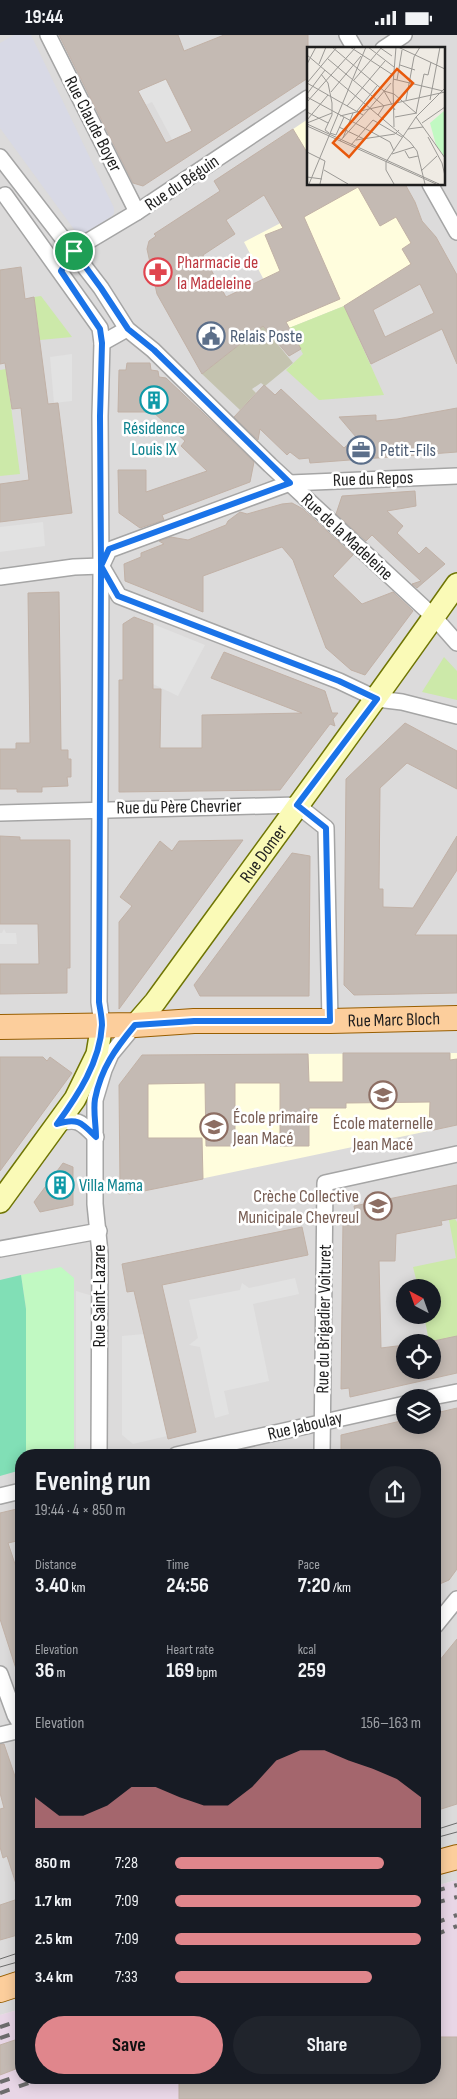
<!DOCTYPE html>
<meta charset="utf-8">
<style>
:root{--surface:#171b24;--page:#20242c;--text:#f1f3f6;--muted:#9ea1a6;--accent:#e0868c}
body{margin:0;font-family:"Sofia Sans Condensed",sans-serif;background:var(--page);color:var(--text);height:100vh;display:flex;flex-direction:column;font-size:19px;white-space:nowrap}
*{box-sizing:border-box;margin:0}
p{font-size:16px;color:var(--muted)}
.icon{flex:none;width:28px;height:28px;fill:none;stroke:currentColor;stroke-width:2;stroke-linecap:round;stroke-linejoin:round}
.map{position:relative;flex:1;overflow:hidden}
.side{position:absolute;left:15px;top:1414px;width:426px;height:635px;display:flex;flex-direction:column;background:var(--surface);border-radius:20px;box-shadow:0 2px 12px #0003}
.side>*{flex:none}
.needle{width:32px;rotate:319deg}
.controls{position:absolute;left:396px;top:1244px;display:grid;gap:10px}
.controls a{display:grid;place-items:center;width:45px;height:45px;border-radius:50%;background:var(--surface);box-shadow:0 2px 12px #0003;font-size:25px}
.pin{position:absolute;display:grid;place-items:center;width:42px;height:42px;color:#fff;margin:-21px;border:2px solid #fff;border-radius:50%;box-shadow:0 1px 5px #0007}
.round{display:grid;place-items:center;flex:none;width:52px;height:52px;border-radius:26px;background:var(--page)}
.head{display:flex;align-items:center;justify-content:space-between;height:85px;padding:0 20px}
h1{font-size:28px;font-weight:700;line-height:38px}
.figures{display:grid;grid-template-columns:repeat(3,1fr);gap:8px;height:85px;padding:5px 20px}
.figures div{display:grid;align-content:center}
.figures b{font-size:21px;font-weight:700}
.figures small{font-size:14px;font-weight:400}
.figures p{font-size:14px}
.chart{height:140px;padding:10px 20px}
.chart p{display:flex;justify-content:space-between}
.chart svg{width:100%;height:90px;margin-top:5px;fill:var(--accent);opacity:.7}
.action{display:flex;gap:10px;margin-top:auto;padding:10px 20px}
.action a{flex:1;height:58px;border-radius:30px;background:var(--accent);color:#111;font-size:20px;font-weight:700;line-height:58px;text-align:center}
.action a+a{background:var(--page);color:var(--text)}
ul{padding:0 20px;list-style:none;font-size:16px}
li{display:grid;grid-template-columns:80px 60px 1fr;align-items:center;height:38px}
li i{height:12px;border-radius:6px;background:var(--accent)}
.status{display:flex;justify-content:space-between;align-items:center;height:35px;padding:0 25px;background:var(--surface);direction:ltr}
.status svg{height:14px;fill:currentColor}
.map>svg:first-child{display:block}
</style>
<div class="status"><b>19:44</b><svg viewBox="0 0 49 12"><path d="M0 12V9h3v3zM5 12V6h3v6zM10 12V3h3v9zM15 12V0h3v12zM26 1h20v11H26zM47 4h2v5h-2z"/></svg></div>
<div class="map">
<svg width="457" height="2064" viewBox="0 0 457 2064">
<rect width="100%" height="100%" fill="#efebe4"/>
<path fill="#dcdbdb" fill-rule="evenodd" d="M0 0H457V1845L435 1851V1420H21V1974L0 1980ZM308 14H443V149H308ZM405 1252H432V1280H405ZM405 1308H432V1335H405ZM405 1362H432V1390H405Z"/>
<path fill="#e8d6e6" d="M457 1845V2064H0V1980L21 1974V2042H435V1851Z"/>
<g fill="#fffddd">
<path d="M308 84V149H405L415 167 422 186 441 211 344 271 289 293 244 207 302 177 268 111Z"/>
<path d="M457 1018V1090L129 1159 120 1152 119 1051 142 1020Z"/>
</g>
<path fill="#c4c3af" d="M263 291 293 328 265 351 261 348 252 354 256 358 240 375 202 339Z"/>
<g fill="#cce9a9">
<path d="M41 261 72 302 40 305 34 262Z"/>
<path d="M344 271 384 360 319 365 286 335 303 319 289 293Z"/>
<path d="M6 334 20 439 0 441V335Z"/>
<path d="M444 622 457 636V665L422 657Z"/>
<path d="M455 1184 457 1187V1301L429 1307 424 1280H432V1252H418L413 1232 456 1223 449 1185Z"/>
</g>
<path fill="#c1f9c2" d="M61 1232 74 1243V1413L68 1420H26V1274L21 1240Z"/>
<path fill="#81dfb6" d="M21 1240 26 1274V1420H21V1435L0 1441V1245Z"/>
<g fill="#e2e2e2">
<path d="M166 44 194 98 174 108 152 67 143 71 136 57Z"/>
<path d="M72 319V366L54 368 50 322Z"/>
<path d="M43 487 45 511 0 517V492Z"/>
<path d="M153 589 205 610 178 661 153 649Z"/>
<path d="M4 894 6 898H16L17 909H0V898H2Z"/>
<path d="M295 1243 299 1259 253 1269 269 1346 224 1356 229 1379 215 1383 200 1312 189 1310 198 1303 189 1265 240 1255 242 1248 249 1253Z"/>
<path d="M76 1256 93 1261 91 1420 76 1416Z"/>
<path d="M144 1299 167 1401 133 1409 122 1400V1301Z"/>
</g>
<path fill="#d8d9e5" d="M14 0H31L114 173V178L112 181 85 199 82 200 76 197 0 93V8Z"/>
<g fill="#c4bab3" stroke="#c1b1a6" fill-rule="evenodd">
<path d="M59 0H178L184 16 224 0H308V43L143 151 133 148ZM166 44 192 96 166 108 138 56Z"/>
<path d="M293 94 308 119V149H405L415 167 422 186 436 202 457 240V329L442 294 371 329 344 271 411 229 402 214 411 208 396 182 380 191 358 152 304 182 340 264 286 287 301 314 289 321 263 291 202 339 157 259 147 214 149 206 156 201 154 199 220 156 214 146ZM264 160 283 193 265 200 280 236 226 262 203 220 235 199 226 185ZM420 249 434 278 385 302 373 275Z"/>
<path d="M21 232 25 264 34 262 48 369 58 368 72 478 0 487V449L29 445 21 373 12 374 5 328 0 329V235Z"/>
<path d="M127 328H150L151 335 158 336 159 342 166 343 221 395 254 427 250 447 162 480 164 485 140 493 119 478 118 435H146V457L207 436 181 411 185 406 153 377H118L119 335H126Z"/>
<path d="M264 350 275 360 281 354 344 413 356 402 339 382 376 380V386L397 384 457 373V417L310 428 309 423 299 424 290 417 287 420 260 394 258 405 234 382Z"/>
<path d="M415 456 416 471 387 476 403 491 397 498 419 519 426 512 445 529 417 553 412 549 421 546 393 520 372 500 366 506 336 479 342 461Z"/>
<path d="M292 468 303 474 353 520 333 541 362 569 393 557 413 576 365 640 351 635 326 613 293 525 282 512 203 541V577L125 546 124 529 141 522V518L164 509 159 506 171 502 188 505 226 490 228 486 240 477 247 479 282 469Z"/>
<path d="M59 557 61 715H68V724H71V742H67L68 751 42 752V757H17V754H0V714H16V708H30L28 558Z"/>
<path d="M134 582 153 589V654H161L160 713H202V680L302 678 211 643 224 617 325 656 332 678H338L333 684 335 691 330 689 280 755 119 757V645H123V589Z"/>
<path d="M405 688 457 716V754L407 728 380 753 379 854H383V872L413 873 457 801V835L415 900H457V958L354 960 344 950 346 744Z"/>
<path d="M0 801 20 802V805H70V933H67V958L0 959V929H39L38 889H0Z"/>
<path d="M243 805 119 974V887L132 871 120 862 160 806 172 816 179 806Z"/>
<path d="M292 818 310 821 309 961H200L194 950Z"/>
<path d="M343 1018H450V1025L457 1024V1090L429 1096 430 1067 346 1068V1073H309V1111H280V1048H235V1111H206L205 1048 148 1049V1103H202L203 1144 129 1159 120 1152 119 1050 142 1020 308 1019 309 1047H343Z"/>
<path d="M0 1022H43L47 1026 50 1022 72 1038 0 1136Z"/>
<path d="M63 1128 73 1132V1170L40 1177 34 1167Z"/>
<path d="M457 1150V1183L441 1186 442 1190 396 1199 395 1226H379L381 1313 405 1310V1335H432V1308H424L457 1301V1338L350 1362 349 1353 341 1354 343 1185 356 1182 354 1171Z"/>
<path d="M302 1192 308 1220 162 1250 196 1397 168 1404 134 1256 127 1257 122 1229Z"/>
<path d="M457 1373V1534L449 1545 435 1551V1420H341V1400L405 1385V1390H432V1379Z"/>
<path d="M21 1473V1505L8 1508 21 1547V1639L18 1640 0 1584V1478Z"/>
<path d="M457 1604V1769L435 1776V1631Z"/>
<path d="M0 1709H4L21 1759V1855H18L7 1821 3 1823 0 1812V1774L4 1773 0 1758Z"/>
<path d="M21 1863V1899L0 1905V1870Z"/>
<path d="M435 2002H457V2064H179V2042H435Z"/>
<path d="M21 2003V2032L0 2040V2010Z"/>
</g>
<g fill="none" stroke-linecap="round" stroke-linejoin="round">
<g stroke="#a5a5a5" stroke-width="18">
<g id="street">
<path d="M48 0 137 177"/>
<path d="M347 0 355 14"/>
<path d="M383 14 404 0"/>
<path d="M0 122 101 253 127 294 153 315 270 430 434 582 457 608"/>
<path d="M430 149 457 197"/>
<path d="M5 160 100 293 102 308 100 381 101 531 99 967 102 989"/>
<path d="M69 223 74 215 80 211 137 177 308 63"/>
<path d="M102 308 127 294"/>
<path d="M102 530 109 515 290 448 457 441"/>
<path d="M102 532 119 561 339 646 377 664 402 667 457 681"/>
<path d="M0 542 74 532 101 531"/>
<path d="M0 778 297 770 326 793 330 986"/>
<path d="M57 1089C78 1082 82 1088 96 1102"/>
<path d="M0 1214 99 1196"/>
<path d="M432 1362 457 1357"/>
<path d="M99 1420 100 1218 95 1169V1065L104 1035 111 1019 135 990"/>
<path d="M176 1420 405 1369"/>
<path d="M322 1420 325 1148 457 1119"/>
<path d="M0 1461 21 1456"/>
<path d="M435 1591 457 1564"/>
<path d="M0 1639 15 1680 21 1690"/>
<path d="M0 1700 21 1695"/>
</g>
</g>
<g stroke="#6f7504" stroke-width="24">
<g id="secondary">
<path id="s1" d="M135 990 155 967C256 828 358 690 457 549"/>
<path d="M0 1167 75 1064 97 1019 102 989"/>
</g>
</g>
<g stroke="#985e00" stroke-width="26">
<g id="primary">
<path id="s2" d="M0 992 135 990 194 986H330L457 983"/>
<path d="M435 1828 457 1822"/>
<path d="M0 1955 21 1948"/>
</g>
</g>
<use href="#street" stroke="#fff" stroke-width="15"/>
<use href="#secondary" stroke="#fafab7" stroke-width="21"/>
<use href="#primary" stroke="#fcce9c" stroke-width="24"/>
<g stroke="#6c6c6c" stroke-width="1">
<path d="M435 1795 457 1788"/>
<path d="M435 1803 457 1797"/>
<path d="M0 1924 21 1917"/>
<path d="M0 1932 21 1926"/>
</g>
<g stroke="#6c6c6c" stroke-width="4" stroke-dasharray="10 10" stroke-linecap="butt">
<path d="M435 1856 457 1850"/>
<path d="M435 1868 457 1862"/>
<path d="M435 1888 457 1880"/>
<path d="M435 1900 457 1891"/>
<path d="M0 1992 21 1985"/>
<path d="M0 2003 21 1996"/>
<path d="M0 2047 21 2040"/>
<path d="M0 2058 46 2042"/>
</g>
</g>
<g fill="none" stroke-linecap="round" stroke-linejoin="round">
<g stroke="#fff" stroke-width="10">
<path id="route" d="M74 216 61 236 100 294 102 308 100 381 101 531 99 967C100 974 102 983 102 990 100 1027 78 1060 57 1089 78 1082 82 1088 96 1102 96 1090 93 1076 95 1064 101 1033 116 1013 135 990L194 986H330L326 793 297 770 377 664 339 646 118 561 101 531 109 514 290 448 154 315 128 294 101 253 74 216"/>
</g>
<use href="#route" stroke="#1a73e8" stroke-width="6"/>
</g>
<defs>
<g id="pharmacy-ring" transform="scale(1.4375)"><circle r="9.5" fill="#fff" stroke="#e0444e" stroke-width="1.5"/><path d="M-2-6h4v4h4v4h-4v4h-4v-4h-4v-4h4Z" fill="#e0444e"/></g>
<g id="civic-ring" transform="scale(1.4375)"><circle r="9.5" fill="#fff" stroke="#5c6f8a" stroke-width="1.5"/><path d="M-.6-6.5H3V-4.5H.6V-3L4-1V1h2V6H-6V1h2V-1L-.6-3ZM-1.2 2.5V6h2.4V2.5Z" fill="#5c6f8a"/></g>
<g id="building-ring" transform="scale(1.4375)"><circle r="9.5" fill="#fff" stroke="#0f9aa8" stroke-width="1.5"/><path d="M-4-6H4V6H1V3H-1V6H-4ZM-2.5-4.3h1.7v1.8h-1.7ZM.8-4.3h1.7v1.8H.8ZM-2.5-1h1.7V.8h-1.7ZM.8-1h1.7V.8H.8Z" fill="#0f9aa8"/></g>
<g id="office-ring" transform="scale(1.4375)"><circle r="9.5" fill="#fff" stroke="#5c6f8a" stroke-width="1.5"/><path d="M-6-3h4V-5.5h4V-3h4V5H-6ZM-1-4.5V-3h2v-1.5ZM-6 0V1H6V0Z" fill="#5c6f8a"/></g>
<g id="school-ring" transform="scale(1.4375)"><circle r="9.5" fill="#fff" stroke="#8d6e63" stroke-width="1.5"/><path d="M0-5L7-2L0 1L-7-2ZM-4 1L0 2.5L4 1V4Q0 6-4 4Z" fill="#8d6e63"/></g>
</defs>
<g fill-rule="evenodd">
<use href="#pharmacy-ring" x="158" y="237"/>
<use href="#civic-ring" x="211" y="301"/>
<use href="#building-ring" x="154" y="365"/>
<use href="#office-ring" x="361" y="415"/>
<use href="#school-ring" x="383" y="1060"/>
<use href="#school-ring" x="214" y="1092"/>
<use href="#building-ring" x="60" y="1150"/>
<use href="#school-ring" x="378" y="1171"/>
</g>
<g text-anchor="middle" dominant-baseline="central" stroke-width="5" stroke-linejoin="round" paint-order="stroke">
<g font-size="18" fill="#1e1e1e" stroke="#fff">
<text transform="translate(93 89) rotate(63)">Rue Claude Boyer</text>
<text transform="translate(182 148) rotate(-34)">Rue du Béguin</text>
<text transform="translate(373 444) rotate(-2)">Rue du Repos</text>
<text transform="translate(347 502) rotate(43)">Rue de la Madeleine</text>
<text transform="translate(179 772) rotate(-1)">Rue du Père Chevrier</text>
<text stroke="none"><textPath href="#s1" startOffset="214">Rue Domer</textPath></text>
<text stroke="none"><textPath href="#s2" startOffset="394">Rue Marc Bloch</textPath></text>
<text transform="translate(99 1261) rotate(-90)">Rue Saint-Lazare</text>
<text transform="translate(324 1284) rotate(-89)">Rue du Brigadier Voituret</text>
<text transform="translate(305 1391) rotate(-13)">Rue Jaboulay</text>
</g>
<g font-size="18" fill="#be3a42" stroke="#fff" text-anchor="start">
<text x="177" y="227">Pharmacie de<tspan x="177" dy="21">la Madeleine</tspan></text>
</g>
<g font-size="18" fill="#4e5e75" stroke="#fff" text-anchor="start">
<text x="230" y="301">Relais Poste</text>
<text x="380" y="415">Petit-Fils</text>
</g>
<g font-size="18" fill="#0d838f" stroke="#fff">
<text x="154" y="393">Résidence<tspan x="154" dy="21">Louis IX</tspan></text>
<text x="79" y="1150" text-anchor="start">Villa Mama</text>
</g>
<g font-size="18" fill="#785e54" stroke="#fff" text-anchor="start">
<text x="233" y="1082">École primaire<tspan x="233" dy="21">Jean Macé</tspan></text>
<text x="383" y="1088" text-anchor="middle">École maternelle<tspan x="383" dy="21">Jean Macé</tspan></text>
<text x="359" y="1161" text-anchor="end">Crèche Collective<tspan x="359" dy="21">Municipale Chevreul</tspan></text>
</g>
</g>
<g transform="translate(307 12)">
<rect width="138" height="138" fill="#efebe4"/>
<path d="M137 64V109L129 98 123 76Z" fill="#c1f9c2"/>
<path fill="none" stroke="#9b9995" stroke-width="1" d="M25 0 77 44 88 63M43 0 86 28M61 0 87 20M72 0 85 9M91 0 138 22M0 8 103 95 110 104 118 137M21 12 77 59 71 68M0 17 9 0M12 17 19 0M93 18 108 23M14 27 21 36 25 56V68L18 83 22 86M86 32 136 44M47 33 75 0M90 33 95 3M0 36 56 68M0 36 30 0M77 44 87 47 109 66 117 27 121 28 124 15M24 45 54 9M0 47 18 23M0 50 83 95 87 104M99 53 107 10 113 0M123 53 133 0M0 55 49 0M40 59 78 14M50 64 70 39M0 65 21 76M33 69 62 62 84 36M88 70 110 66M109 70 138 111M0 73 21 48M0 76 25 66M115 76 138 60M0 77 132 137M0 79 129 137M32 80 57 92M87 80 86 37 89 0M101 82 116 80M23 86 29 88 37 70M121 90 135 116 138 129M36 91 46 66M49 93 88 87 92 83M33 94 62 62 138 45M44 98 66 73 95 90M98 104 102 111 111 109M0 105 18 114 13 137M85 107 107 100M17 123 41 137M114 124 130 109M0 130 15 132M2 137 59 0M87 137 79 123V115L109 70 138 41"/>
<path fill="#e8590c" fill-opacity="0.15" stroke="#e8590c" stroke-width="2.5" d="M90 22 106 36 42 110 26 96Z"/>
<rect width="138" height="138" fill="none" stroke="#1e1e1e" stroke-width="2.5"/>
</g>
</svg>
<div class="controls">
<a><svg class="needle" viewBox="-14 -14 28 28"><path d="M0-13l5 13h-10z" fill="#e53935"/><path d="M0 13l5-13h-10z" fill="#9ea1a6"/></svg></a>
<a><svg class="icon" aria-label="locate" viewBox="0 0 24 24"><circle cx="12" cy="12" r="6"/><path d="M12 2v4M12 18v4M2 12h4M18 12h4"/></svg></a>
<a><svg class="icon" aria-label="layers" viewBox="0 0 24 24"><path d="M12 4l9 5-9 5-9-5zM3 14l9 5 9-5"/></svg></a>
</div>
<div class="pin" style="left:74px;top:216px;background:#1e9e55"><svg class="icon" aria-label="arrive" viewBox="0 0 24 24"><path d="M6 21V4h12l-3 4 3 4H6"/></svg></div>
<section class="side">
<div class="head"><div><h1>Evening run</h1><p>19:44 · 4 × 850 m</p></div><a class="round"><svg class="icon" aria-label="share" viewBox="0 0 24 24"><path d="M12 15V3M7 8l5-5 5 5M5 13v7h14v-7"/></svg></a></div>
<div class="figures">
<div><p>Distance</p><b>3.40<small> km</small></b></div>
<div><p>Time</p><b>24:56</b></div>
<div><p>Pace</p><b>7:20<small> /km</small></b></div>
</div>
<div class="figures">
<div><p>Elevation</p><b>36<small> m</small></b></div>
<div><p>Heart rate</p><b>169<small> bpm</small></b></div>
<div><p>kcal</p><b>259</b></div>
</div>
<div class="chart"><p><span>Elevation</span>156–163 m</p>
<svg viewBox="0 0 160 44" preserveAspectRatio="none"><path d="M0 44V29L10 38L20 38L30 33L40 24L50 24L60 29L70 33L80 33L90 24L100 11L110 6L120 6L130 11L140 15L150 20L160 29V44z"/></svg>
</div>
<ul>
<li><b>850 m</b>7:28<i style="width:85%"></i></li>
<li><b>1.7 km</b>7:09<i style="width:100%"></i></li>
<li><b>2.5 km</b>7:09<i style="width:100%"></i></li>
<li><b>3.4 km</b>7:33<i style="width:80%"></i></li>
</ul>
<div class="action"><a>Save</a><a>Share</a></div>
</section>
</div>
